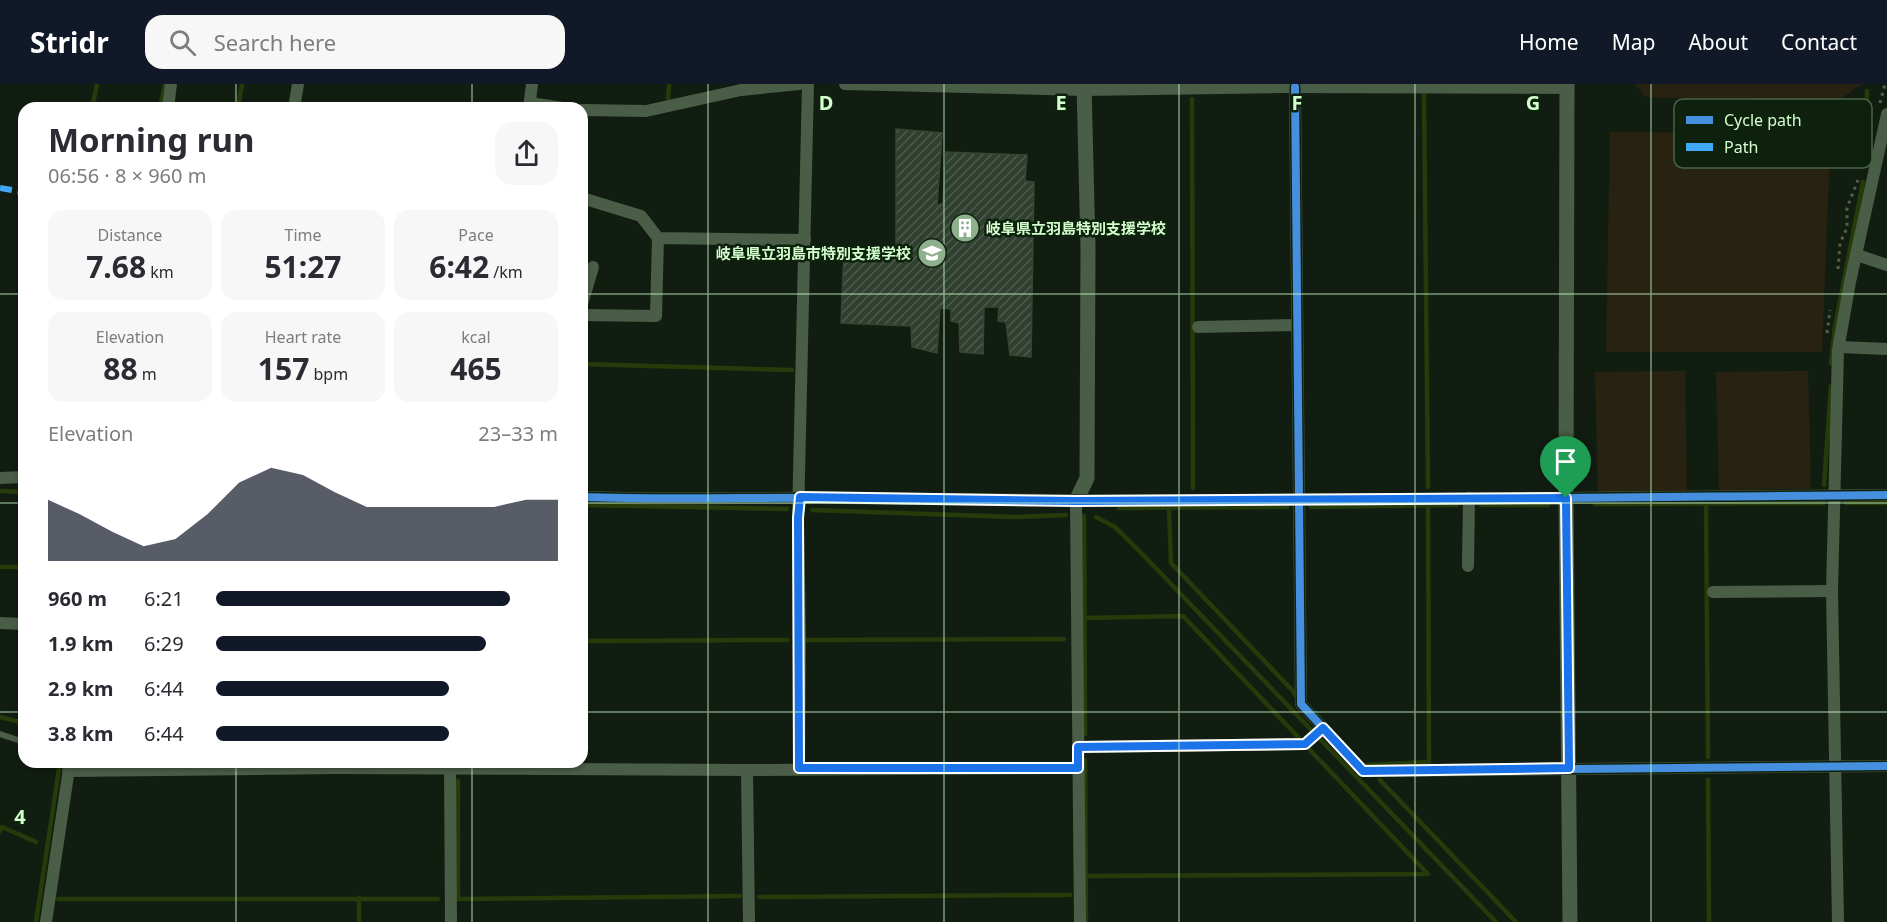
<!DOCTYPE html>
<meta charset="utf-8">
<style>
:root{--surface:#fff;--page:#f7f7f7;--text:#2b2b33;--muted:#7c7c81;--accent:#111827}
body{margin:0;font-family:"Noto Sans","Noto Sans JP",sans-serif;background:var(--page);color:var(--text);height:100vh;display:flex;flex-direction:column;font-size:22px;white-space:nowrap}
*{box-sizing:border-box;margin:0}
p{font-size:20px;color:var(--muted)}
.icon{flex:none;width:33px;height:33px;fill:none;stroke:currentColor;stroke-width:2;stroke-linecap:round;stroke-linejoin:round}
.map{position:relative;flex:1;overflow:hidden}
.details{position:absolute;left:18px;top:18px;width:570px;height:666px;display:flex;flex-direction:column;background:var(--surface);border-radius:18px;box-shadow:0 2px 4px #0004}
.details>*{flex:none}
.pin{position:absolute;display:grid;place-items:center;width:51px;height:51px;color:#fff;margin:-62px -26px;border-radius:50% 50% 50% 0;rotate:-45deg;box-shadow:0 0 6px #0007}
.pin .icon{rotate:45deg}
.round{display:grid;place-items:center;flex:none;width:63px;height:63px;border-radius:18px;background:var(--page)}
.head{display:flex;align-items:center;justify-content:space-between;height:102px;padding:0 30px}
h1{font-size:33px;font-weight:700;line-height:45px}
.stats{display:grid;grid-template-columns:repeat(3,1fr);gap:9px;height:102px;padding:6px 30px}
.stats div{display:grid;align-content:center;border-radius:15px;background:var(--page);text-align:center}
.stats b{font-size:30px;font-weight:700}
.stats small{font-size:16px;font-weight:400}
.stats p{font-size:16px}
.chart{height:168px;padding:12px 30px}
.chart p{display:flex;justify-content:space-between}
.chart svg{width:100%;height:108px;margin-top:6px;fill:var(--accent);opacity:.7}
ul{padding:0 30px;list-style:none;font-size:20px}
li{display:grid;grid-template-columns:96px 72px 1fr;align-items:center;height:45px}
li i{height:15px;border-radius:8px;background:var(--accent)}
header{display:flex;align-items:center;gap:36px;box-sizing:border-box;height:84px;padding:0 30px;background:var(--accent);color:#fff}
header strong{font-size:28px}
nav{display:flex;gap:33px;margin-inline-start:auto;font-size:21px}
.search{width:420px;height:54px;background:var(--page);display:flex;align-items:center;gap:15px;box-sizing:border-box;padding:0 21px;border-radius:18px;color:var(--muted);font-size:22px}
.map>svg:first-child{display:block}
</style>
<header>
<strong>Stridr</strong>
<div class="search"><svg class="icon" aria-label="search" viewBox="0 0 24 24"><circle cx="10" cy="10" r="6"/><path d="M15 15l6 6"/></svg>Search here</div>
<nav><a>Home</a><a>Map</a><a>About</a><a>Contact</a></nav>
</header>
<div class="map">
<svg width="1887" height="838" viewBox="0 0 1887 838">
<defs>
<pattern id="building-hatch" width="6" height="6" patternUnits="userSpaceOnUse" patternTransform="scale(1.5)"><rect width="6" height="6" fill="#303f2f"/><path d="M-1 1l2-2M0 6l6-6M5 7l2-2" fill="none" stroke="#4d5c4c"/></pattern>
</defs>
<rect width="100%" height="100%" fill="#121d12"/>
<g fill="#282310">
<path d="M1635 0H1862L1838 16 1657 14 1644 12Z"/>
<path d="M1610 48 1810 50 1830 67 1822 268H1606Z"/>
<path d="M1685 287 1687 408 1598 412 1595 288Z"/>
<path d="M1808 287 1811 405 1719 406 1716 288Z"/>
</g>
<g fill="none" stroke-linecap="round" stroke-linejoin="round">
<g stroke="#263b0a" stroke-width="4.5">
<path d="M1424 11 1428 403"/>
<path d="M668 14 669 0"/>
<path d="M1192 15 1193 404"/>
<path d="M92 24 97 0"/>
<path d="M160 24 165 0"/>
<path d="M238 24 242 0"/>
<path d="M1865 73 1867 7"/>
<path d="M1831 279 1835 243 1863 98"/>
<path d="M582 280 792 286"/>
<path d="M1824 401 1831 302"/>
<path d="M0 407 24 408"/>
<path d="M1846 419H1887"/>
<path d="M1595 420 1824 419"/>
<path d="M1706 420 1708 673"/>
<path d="M582 421 787 425"/>
<path d="M1481 421H1548"/>
<path d="M1311 423 1457 421"/>
<path d="M1119 424 1287 423"/>
<path d="M1169 424 1171 479 1293 607 1295 611"/>
<path d="M812 426 1015 433 1066 431"/>
<path d="M1084 432 1085 650"/>
<path d="M1096 433 1115 443 1148 476 1496 838"/>
<path d="M0 483H24"/>
<path d="M1085 534 1183 532 1300 655"/>
<path d="M805 556 1064 555"/>
<path d="M582 557 787 556"/>
<path d="M0 633 24 639"/>
<path d="M1085 676 1086 838"/>
<path d="M1366 681 1429 678 1428 420"/>
<path d="M1380 696 1516 838"/>
<path d="M1708 696 1709 838"/>
<path d="M458 697V815L740 812"/>
<path d="M0 747 2 743 36 758"/>
<path d="M1086 792 1428 790 1310 666"/>
<path d="M759 813 1070 811"/>
<path d="M58 815H438"/>
<path d="M36 838 60 678"/>
<path d="M359 838V814"/>
</g>
</g>
<path fill="url(#building-hatch)" stroke="#344734" stroke-width="1.5" d="M896 45 942 49 937 122 943 119 946 68 1027 71 1025 97 1034 98 1031 273 1010 271 1006 238 998 237 999 223H984L983 270 960 268 959 239 951 237V225L940 224 937 269 912 263 911 242 841 239 844 167 896 169Z"/>
<g fill="none" stroke-linecap="round" stroke-linejoin="round">
<g stroke="#575e45" stroke-width="3" stroke-dasharray="3 4.5" stroke-linecap="butt">
<path d="M1880 19 1885 0"/>
<path d="M1838 185 1840 159 1847 144V124L1858 96"/>
<path d="M1827 249 1830 226"/>
</g>
<path stroke="#4a5d46" stroke-width="6" d="M0 650 24 658"/>
<g stroke="#4a5d46" stroke-width="12">
<path d="M845 0 1084 6 1281 3 1567 4"/>
<path d="M1295 3 1301 620 1363 687 1887 682"/>
<path d="M530 19 563 24"/>
<path d="M168 24 171 0"/>
<path d="M294 24 298 0"/>
<path d="M529 24 532 0"/>
<path d="M582 26 646 27 741 6 799 0"/>
<path d="M582 114 641 132 658 154 805 156"/>
<path d="M1857 171 1887 181"/>
<path d="M582 220 593 183"/>
<path d="M582 231 656 232 658 154"/>
<path d="M1198 243 1297 241"/>
<path d="M1839 263 1887 265"/>
<path d="M0 394 24 393"/>
<path d="M582 413C670 416 757 413 844 414 1192 419 1539 414 1887 411"/>
<path d="M1076 417 1080 838"/>
<path d="M1468 482 1469 414"/>
<path d="M1713 508 1832 507"/>
<path d="M0 539 24 540"/>
<path d="M1078 663 1305 660 1323 644"/>
<path d="M450 678 451 838"/>
<path d="M799 684 800 555 798 434 808 0"/>
<path d="M747 686 749 838"/>
<path d="M68 687 335 684 747 686 1078 684"/>
<path d="M46 838 70 678"/>
<path d="M1838 838 1832 507 1838 266 1850 198 1887 30"/>
</g>
<g stroke="#4a5d46" stroke-width="15">
<path d="M1567 0 1566 414 1570 838"/>
<path d="M1076 417 1087 394 1088 164 1084 0"/>
</g>
<path stroke="#3fa9f5" stroke-width="6" stroke-dasharray="12 6" stroke-linecap="butt" d="M0 104 24 108"/>
<g stroke="#0e210d" stroke-width="11">
<g id="cycleway">
<path d="M1295 3 1301 620 1363 687 1887 682"/>
<path d="M582 413C670 416 757 413 844 414 1192 419 1539 414 1887 411"/>
</g>
</g>
<use href="#cycleway" stroke="#468fdf" stroke-width="8"/>
</g>
<g fill="none" stroke-linecap="round" stroke-linejoin="round">
<g stroke="#fff" stroke-width="12">
<path id="route" d="M800 413 1076 417 1566 414 1569 684 1363 687 1323 644 1305 660 1078 663V684H799L798 434Z"/>
</g>
<use href="#route" stroke="#1a73e8" stroke-width="8"/>
</g>
<path fill="none" stroke="#d2ffcd" stroke-width="1.5" stroke-opacity="0.55" d="M236 0V24M472 0V24M708 0V838M944 0V838M1179 0V838M1415 0V838M1651 0V838M0 210H24M582 210H1887M0 419H24M582 419H1887M0 628H24M582 628H1887M236 678V838M472 678V838"/>
<defs>
<g id="building-disc" transform="scale(1.5)"><circle r="9.5" fill="#8fb08c" stroke="#0e210d"/><path d="M-4-6H4V6H1V3H-1V6H-4ZM-2.5-4.3h1.7v1.8h-1.7ZM.8-4.3h1.7v1.8H.8ZM-2.5-1h1.7V.8h-1.7ZM.8-1h1.7V.8H.8Z" fill="#fff"/></g>
<g id="school-disc" transform="scale(1.5)"><circle r="9.5" fill="#8fb08c" stroke="#0e210d"/><path d="M0-5L7-2L0 1L-7-2ZM-4 1L0 2.5L4 1V4Q0 6-4 4Z" fill="#fff"/></g>
</defs>
<g fill-rule="evenodd">
<use href="#building-disc" x="965" y="144"/>
<use href="#school-disc" x="932" y="169"/>
</g>
<g text-anchor="middle" dominant-baseline="central" stroke-width="5" stroke-linejoin="round" paint-order="stroke">
<g font-size="15" font-weight="bold" fill="#d2ffcd" stroke="#0e210d" text-anchor="start">
<text x="986" y="144">岐阜県立羽島特別支援学校</text>
<text x="911" y="169" text-anchor="end">岐阜県立羽島市特別支援学校</text>
</g>
</g>
<rect x="1674" y="15" width="198" height="69" rx="9" fill="#0e210d" stroke="#496447" stroke-width="1.5"/>
<rect x="1686" y="32" width="27" height="8" fill="#468fdf"/>
<rect x="1686" y="59" width="27" height="8" fill="#3fa9f5"/>
<g font-size="16" fill="#d2ffcd">
<text x="1724" y="42">Cycle path</text>
<text x="1724" y="69">Path</text>
</g>
<g font-size="20" text-anchor="middle" font-weight="bold" fill="#d2ffcd" stroke="#0e210d" stroke-width="5" stroke-linejoin="round" paint-order="stroke">
<text x="826" y="26">D</text>
<text x="1061" y="26">E</text>
<text x="1297" y="26">F</text>
<text x="1533" y="26">G</text>
<text x="20" y="740">4</text>
</g>
</svg>
<div class="pin" style="left:1566px;top:414px;background:#1e9e55"><svg class="icon" aria-label="arrive" viewBox="0 0 24 24"><path d="M6 21V4h12l-3 4 3 4H6"/></svg></div>
<section class="details">
<div class="head"><div><h1>Morning run</h1><p>06:56 · 8 × 960 m</p></div><a class="round"><svg class="icon" aria-label="share" viewBox="0 0 24 24"><path d="M12 15V3M7 8l5-5 5 5M5 13v7h14v-7"/></svg></a></div>
<div class="stats">
<div><p>Distance</p><b>7.68<small> km</small></b></div>
<div><p>Time</p><b>51:27</b></div>
<div><p>Pace</p><b>6:42<small> /km</small></b></div>
</div>
<div class="stats">
<div><p>Elevation</p><b>88<small> m</small></b></div>
<div><p>Heart rate</p><b>157<small> bpm</small></b></div>
<div><p>kcal</p><b>465</b></div>
</div>
<div class="chart"><p><span>Elevation</span>23–33 m</p>
<svg viewBox="0 0 160 44" preserveAspectRatio="none"><path d="M0 44V19L10 25L20 32L30 38L40 35L50 25L60 12L70 6L80 9L90 16L100 22L110 22L120 22L130 22L140 22L150 19L160 19V44z"/></svg>
</div>
<ul>
<li><b>960 m</b>6:21<i style="width:86%"></i></li>
<li><b>1.9 km</b>6:29<i style="width:79%"></i></li>
<li><b>2.9 km</b>6:44<i style="width:68%"></i></li>
<li><b>3.8 km</b>6:44<i style="width:68%"></i></li>
</ul>
</section>
</div>
